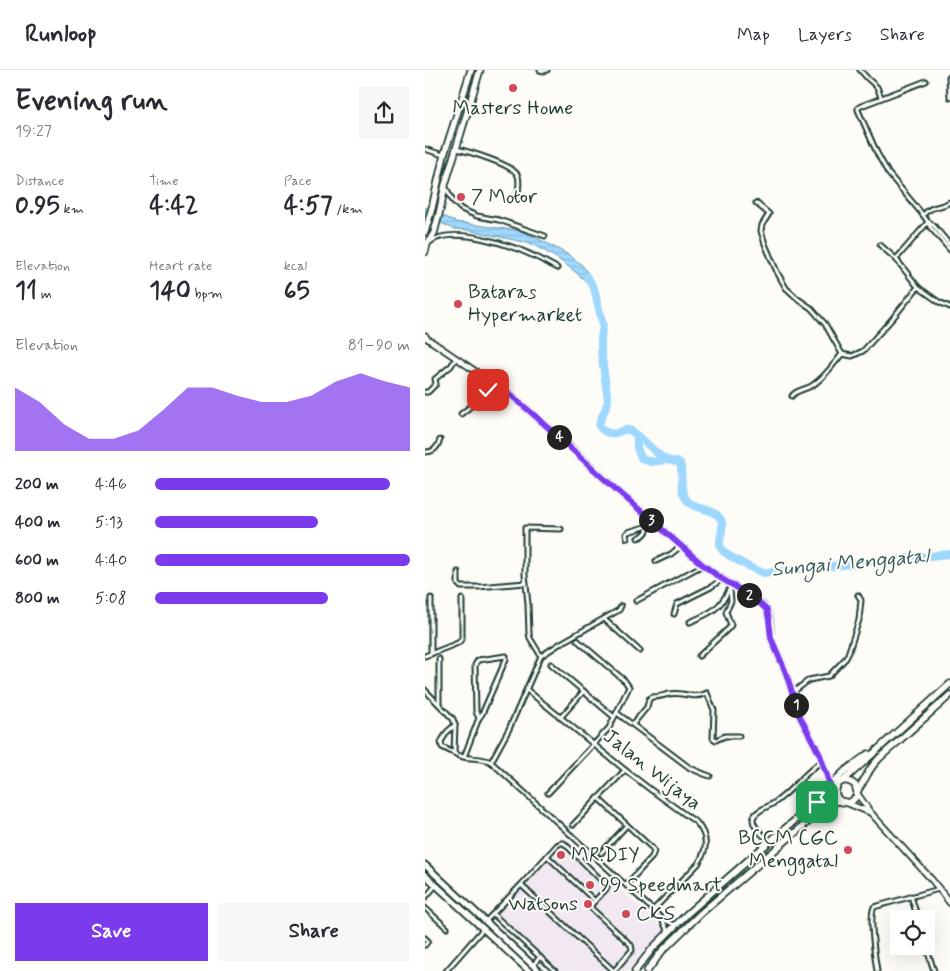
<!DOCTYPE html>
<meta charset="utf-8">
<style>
:root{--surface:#fff;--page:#f7f7f7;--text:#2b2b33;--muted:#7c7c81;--line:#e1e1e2;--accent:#7c3aed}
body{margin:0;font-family:Mynerve,sans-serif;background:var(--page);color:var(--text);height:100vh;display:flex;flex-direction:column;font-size:19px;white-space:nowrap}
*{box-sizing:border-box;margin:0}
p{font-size:16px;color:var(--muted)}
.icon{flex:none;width:28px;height:28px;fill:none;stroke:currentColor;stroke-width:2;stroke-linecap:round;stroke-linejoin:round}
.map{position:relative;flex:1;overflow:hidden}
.drawer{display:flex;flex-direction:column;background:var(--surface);width:425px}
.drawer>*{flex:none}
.tools{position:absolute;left:465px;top:840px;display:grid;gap:10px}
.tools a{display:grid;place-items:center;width:45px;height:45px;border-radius:0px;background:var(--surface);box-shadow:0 5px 20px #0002;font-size:25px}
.pin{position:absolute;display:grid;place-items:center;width:42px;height:42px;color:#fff;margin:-21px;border-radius:10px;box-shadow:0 2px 8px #0006}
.km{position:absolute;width:25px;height:25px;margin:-12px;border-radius:50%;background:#222;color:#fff;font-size:14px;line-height:25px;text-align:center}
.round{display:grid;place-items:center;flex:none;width:52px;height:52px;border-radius:0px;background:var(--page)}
.overview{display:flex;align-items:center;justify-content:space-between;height:85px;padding:0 15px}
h1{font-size:28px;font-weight:700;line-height:38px}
.figures{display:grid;grid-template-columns:repeat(3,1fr);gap:8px;height:85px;padding:5px 15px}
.figures div{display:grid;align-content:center}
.figures b{font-size:25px;font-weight:700}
.figures small{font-size:14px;font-weight:400}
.figures p{font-size:14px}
.chart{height:140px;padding:10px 15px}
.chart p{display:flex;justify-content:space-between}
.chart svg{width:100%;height:90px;margin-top:5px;fill:var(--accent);opacity:.7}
.action{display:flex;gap:10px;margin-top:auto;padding:10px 15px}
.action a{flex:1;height:58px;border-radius:0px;background:var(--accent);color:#fff;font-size:20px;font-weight:700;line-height:58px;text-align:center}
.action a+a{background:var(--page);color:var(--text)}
ul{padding:0 15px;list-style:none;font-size:16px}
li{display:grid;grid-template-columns:80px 60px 1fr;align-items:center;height:38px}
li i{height:12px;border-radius:6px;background:var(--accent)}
header{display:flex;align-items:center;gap:30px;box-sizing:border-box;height:70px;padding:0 25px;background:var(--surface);border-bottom:1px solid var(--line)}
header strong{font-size:24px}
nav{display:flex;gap:28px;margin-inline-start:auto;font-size:18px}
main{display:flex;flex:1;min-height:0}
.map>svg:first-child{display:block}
</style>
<header>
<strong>Runloop</strong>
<nav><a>Map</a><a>Layers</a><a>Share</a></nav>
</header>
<main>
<section class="drawer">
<div class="overview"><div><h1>Evening run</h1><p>19:27</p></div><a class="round"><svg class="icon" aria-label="share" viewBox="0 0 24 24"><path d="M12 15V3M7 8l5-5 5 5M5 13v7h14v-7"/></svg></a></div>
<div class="figures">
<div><p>Distance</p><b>0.95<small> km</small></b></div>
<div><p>Time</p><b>4:42</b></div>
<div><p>Pace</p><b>4:57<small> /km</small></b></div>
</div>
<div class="figures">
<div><p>Elevation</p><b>11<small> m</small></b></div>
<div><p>Heart rate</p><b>140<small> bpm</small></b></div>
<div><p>kcal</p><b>65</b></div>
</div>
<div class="chart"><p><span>Elevation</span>81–90 m</p>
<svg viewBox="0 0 160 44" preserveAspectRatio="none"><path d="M0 44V13L10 20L20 31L30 38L40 38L50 34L60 24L70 13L80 13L90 17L100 20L110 20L120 17L130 10L140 6L150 10L160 13V44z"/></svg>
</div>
<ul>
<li><b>200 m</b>4:46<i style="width:92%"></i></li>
<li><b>400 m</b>5:13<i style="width:64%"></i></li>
<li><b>600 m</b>4:40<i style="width:100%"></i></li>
<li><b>800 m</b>5:08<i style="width:68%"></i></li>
</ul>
<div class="action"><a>Save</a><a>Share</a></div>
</section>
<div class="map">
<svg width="525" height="901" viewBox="0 0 525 901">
<defs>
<pattern id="water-rules" width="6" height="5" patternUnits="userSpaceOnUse" patternTransform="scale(1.25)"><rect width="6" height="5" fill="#9fd8ff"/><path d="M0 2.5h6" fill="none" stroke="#88badb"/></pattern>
</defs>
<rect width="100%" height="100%" fill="#fdfcf7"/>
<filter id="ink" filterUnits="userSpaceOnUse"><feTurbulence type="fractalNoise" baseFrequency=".02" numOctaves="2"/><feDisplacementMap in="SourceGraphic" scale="10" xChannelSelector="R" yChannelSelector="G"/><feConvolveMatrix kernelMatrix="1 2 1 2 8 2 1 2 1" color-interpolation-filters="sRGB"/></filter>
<g filter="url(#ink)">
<path fill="#f1e8f2" d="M136 767 243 862 211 901H124L64 846Z"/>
<path fill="url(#water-rules)" stroke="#6c9aae" d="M0 137 31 152 95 161 114 169 144 185 157 195 169 212 164 215C151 200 122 180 103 173L43 160 29 159 14 152 0 147Z"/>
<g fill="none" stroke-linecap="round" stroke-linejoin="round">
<g stroke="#9fd8ff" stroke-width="8">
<path d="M162 207 169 218 178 255 176 268V281L183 331C181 340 175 347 174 356 177 361 185 365 191 363 195 362 198 359 203 360 213 362 230 384 240 389 245 392 250 391 255 393 258 403 255 414 258 423 265 443 286 435 295 448 301 456 294 466 295 474 295 477 296 479 298 481 304 487 331 501 339 503L525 484"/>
<path d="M212 366V378L216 388 226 392 242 390"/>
</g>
<g stroke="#1f3d34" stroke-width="7">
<g id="minor">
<path d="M115 0 119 1 122 0"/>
<path d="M435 0 443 9 452 17 456 27"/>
<path d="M524 7 525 27"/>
<path d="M501 11 436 36 433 38V40L452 83 463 103 498 145 503 152 505 157 525 180"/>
<path d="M0 79 18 85"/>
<path d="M31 79C42 81 90 95 93 106 95 111 93 120 93 126"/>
<path d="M20 116 28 131 36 139 52 146 74 150 120 166"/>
<path d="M331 133 344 144 337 155 336 161 340 174 352 202 361 218 373 229 386 238 400 254 417 284 427 286 438 281 467 249 493 217"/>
<path d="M498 145C508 134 514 139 525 132"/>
<path d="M504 152 509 156 525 175"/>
<path d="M5 172C28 155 87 175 111 187 118 190 125 195 132 198"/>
<path d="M455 175 471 189 493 217 514 232 525 237"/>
<path d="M471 189 503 152"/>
<path d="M0 322H3L11 314 10 309 26 296 31 288"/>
<path d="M367 326C372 319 381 320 388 315 400 307 408 295 417 284"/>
<path d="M36 344 51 332 68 314"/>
<path d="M0 382C9 382 12 378 15 370"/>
<path d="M202 468 201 464 203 462 223 456 228 452"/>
<path d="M213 468C219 466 223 462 223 456"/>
<path d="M231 491 246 484 256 476"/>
<path d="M33 502V514L36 517H53L101 513"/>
<path d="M211 531 278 495"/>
<path d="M249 544 252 534 286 517 297 509"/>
<path d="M179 549 215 581"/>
<path d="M265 552C286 543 295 539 305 518"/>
<path d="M6 584V528"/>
<path d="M0 586 33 573 37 569V529"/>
<path d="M116 586 105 568 104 564 103 534 100 505V458L136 459"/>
<path d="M274 586 304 558 306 555 301 542 306 531 305 520"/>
<path d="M14 589V634"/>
<path d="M126 594 189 647"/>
<path d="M0 620 28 649 30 655 29 683C40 691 55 686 66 692L228 840 237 849 243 862"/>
<path d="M102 620 200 700 226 720 272 753C283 767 283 779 273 794L228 840"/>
<path d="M367 623 384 610 404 606 421 588 423 584 434 550 436 530 433 525"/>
<path d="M192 643 265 698 279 704 285 706"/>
<path d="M136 647 159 621"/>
<path d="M208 654 222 637 224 629 227 627C235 627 236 626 244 624 257 621 268 630 282 623L289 640 288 668 291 670 300 666H314"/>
<path d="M29 683 17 677 16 672 22 662 30 655"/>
<path d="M39 687 54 648 57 644 81 589V586L53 590 50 595 51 642 54 648"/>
<path d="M66 692 84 659 116 586 136 573 194 540 196 536"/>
<path d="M123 723 184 658 204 617 200 611 152 570"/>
<path d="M173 728 227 778 229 781 227 787 201 815"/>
<path d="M148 755 200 700"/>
<path d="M344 771C338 765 328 758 328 749 329 741 343 737 349 733 367 721 379 703 397 691"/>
<path d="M176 783 202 755"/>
<path d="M122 786 170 831"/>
<path d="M154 788 162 779"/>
<path d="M96 815 189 901"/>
<path d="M486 826 493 849"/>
<path d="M0 828 11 815"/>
<path d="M0 838 22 858"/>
<path d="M68 844 130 901"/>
<path d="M237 849 250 855"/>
<path d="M61 851 96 815 132 775 136 773H139L182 816V818L166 835V838L206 875 207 880 189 901"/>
<path d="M0 868 3 871 0 875"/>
<path d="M501 876 509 901"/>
<path d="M108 895 115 887"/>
<path d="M21 901 58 859"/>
<path d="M452 901C450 888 444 846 449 837L514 819"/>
</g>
</g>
<g stroke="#1f3d34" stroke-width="8">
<g id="tertiary">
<path d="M0 267 87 326 139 371 186 415 278 495 297 509 321 523 338 535 342 540 345 550 346 568 361 603 374 645 395 685 405 715"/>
<path d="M432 723 445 742 507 810 525 833"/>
<path d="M422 733 444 742"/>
</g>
</g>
<g stroke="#1f3d34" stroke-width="9">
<g id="secondary">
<path d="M0 795 114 901"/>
<path d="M0 805 104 901"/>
</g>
</g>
<g stroke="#1f3d34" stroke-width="9">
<g id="primary">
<path d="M418 711 525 614"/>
<path d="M432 722 430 715C413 700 402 729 419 732 423 733 427 732 429 729 433 725 431 727 432 722 435 716 439 711 442 705 449 690 464 680 476 669 492 654 509 640 525 625"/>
<path d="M392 729 420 701 443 684"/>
<path d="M210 901 228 878 262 844 344 772 392 732 410 721"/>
<path d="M222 901 237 881 276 843 372 761 405 734 412 731 419 732"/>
</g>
</g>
<g stroke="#1f3d34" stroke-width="9">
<g id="trunk">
<path d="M0 162 7 138 19 85 46 0"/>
<path d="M0 182 2 174 9 163 15 140 20 115 55 0"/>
<path d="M0 266V267"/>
</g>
</g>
<use href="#minor" stroke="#fdfcf7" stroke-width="3"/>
<use href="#tertiary" stroke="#fdfcf7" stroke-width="4.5"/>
<use href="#secondary" stroke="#fdfcf7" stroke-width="5"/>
<use href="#primary" stroke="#fdfcf7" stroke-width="5.5"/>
<use href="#trunk" stroke="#fdfcf7" stroke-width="5.5"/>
</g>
</g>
<g fill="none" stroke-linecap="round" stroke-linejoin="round" filter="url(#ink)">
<g stroke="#fff" stroke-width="10">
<path id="route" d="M63 320 68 314 87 326 116 351 186 415 278 495 297 509 328 527 342 540 344 550 346 568 361 603 374 645 395 685 405 715 386 737 392 732"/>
</g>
<use href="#route" stroke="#7c3aed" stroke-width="6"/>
</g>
<g fill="#d1495b" stroke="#fdfcf7" stroke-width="2">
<circle cx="88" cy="18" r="5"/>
<circle cx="36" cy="127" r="5"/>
<circle cx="33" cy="234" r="5"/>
<circle cx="423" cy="780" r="5"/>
<circle cx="136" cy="785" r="5"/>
<circle cx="165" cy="815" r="5"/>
<circle cx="163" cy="834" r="5"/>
<circle cx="201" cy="844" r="5"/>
</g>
<g text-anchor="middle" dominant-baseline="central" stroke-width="4" stroke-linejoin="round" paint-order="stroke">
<g font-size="20" fill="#1f3d34" stroke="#fdfcf7" text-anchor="start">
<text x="88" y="38" text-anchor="middle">Masters Home</text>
<text x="46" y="127">7 Motor</text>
<text x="43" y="222">Bataras<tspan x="43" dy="23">Hypermarket</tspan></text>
<text x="413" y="768" text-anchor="end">BCCM CGC<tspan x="413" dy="23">Menggatal</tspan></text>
<text x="146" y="785">MR.DIY</text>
<text x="175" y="815">99 Speedmart</text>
<text x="153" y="834" text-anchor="end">Watsons</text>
<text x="211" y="844">CKS</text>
</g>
<g font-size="20" fill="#1f3d34" stroke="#fdfcf7">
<text transform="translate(227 700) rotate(38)">Jalan Wijaya</text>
</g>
<g font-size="21" font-style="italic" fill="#395c5d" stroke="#fdfcf7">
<text transform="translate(425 493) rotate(-5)">Sungai Menggatal</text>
</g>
</g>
</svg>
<div class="tools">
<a><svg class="icon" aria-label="locate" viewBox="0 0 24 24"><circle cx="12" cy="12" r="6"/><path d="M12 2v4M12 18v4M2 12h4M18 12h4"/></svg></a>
</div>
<div class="pin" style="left:392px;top:732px;background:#1e9e55"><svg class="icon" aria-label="arrive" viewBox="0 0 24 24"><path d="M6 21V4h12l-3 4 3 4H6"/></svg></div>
<div class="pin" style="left:63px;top:320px;background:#d93025"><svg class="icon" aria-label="check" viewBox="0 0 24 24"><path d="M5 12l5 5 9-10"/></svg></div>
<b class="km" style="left:371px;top:635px">1</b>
<b class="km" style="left:324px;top:525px">2</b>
<b class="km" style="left:226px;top:450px">3</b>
<b class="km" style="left:134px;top:367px">4</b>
</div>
</main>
